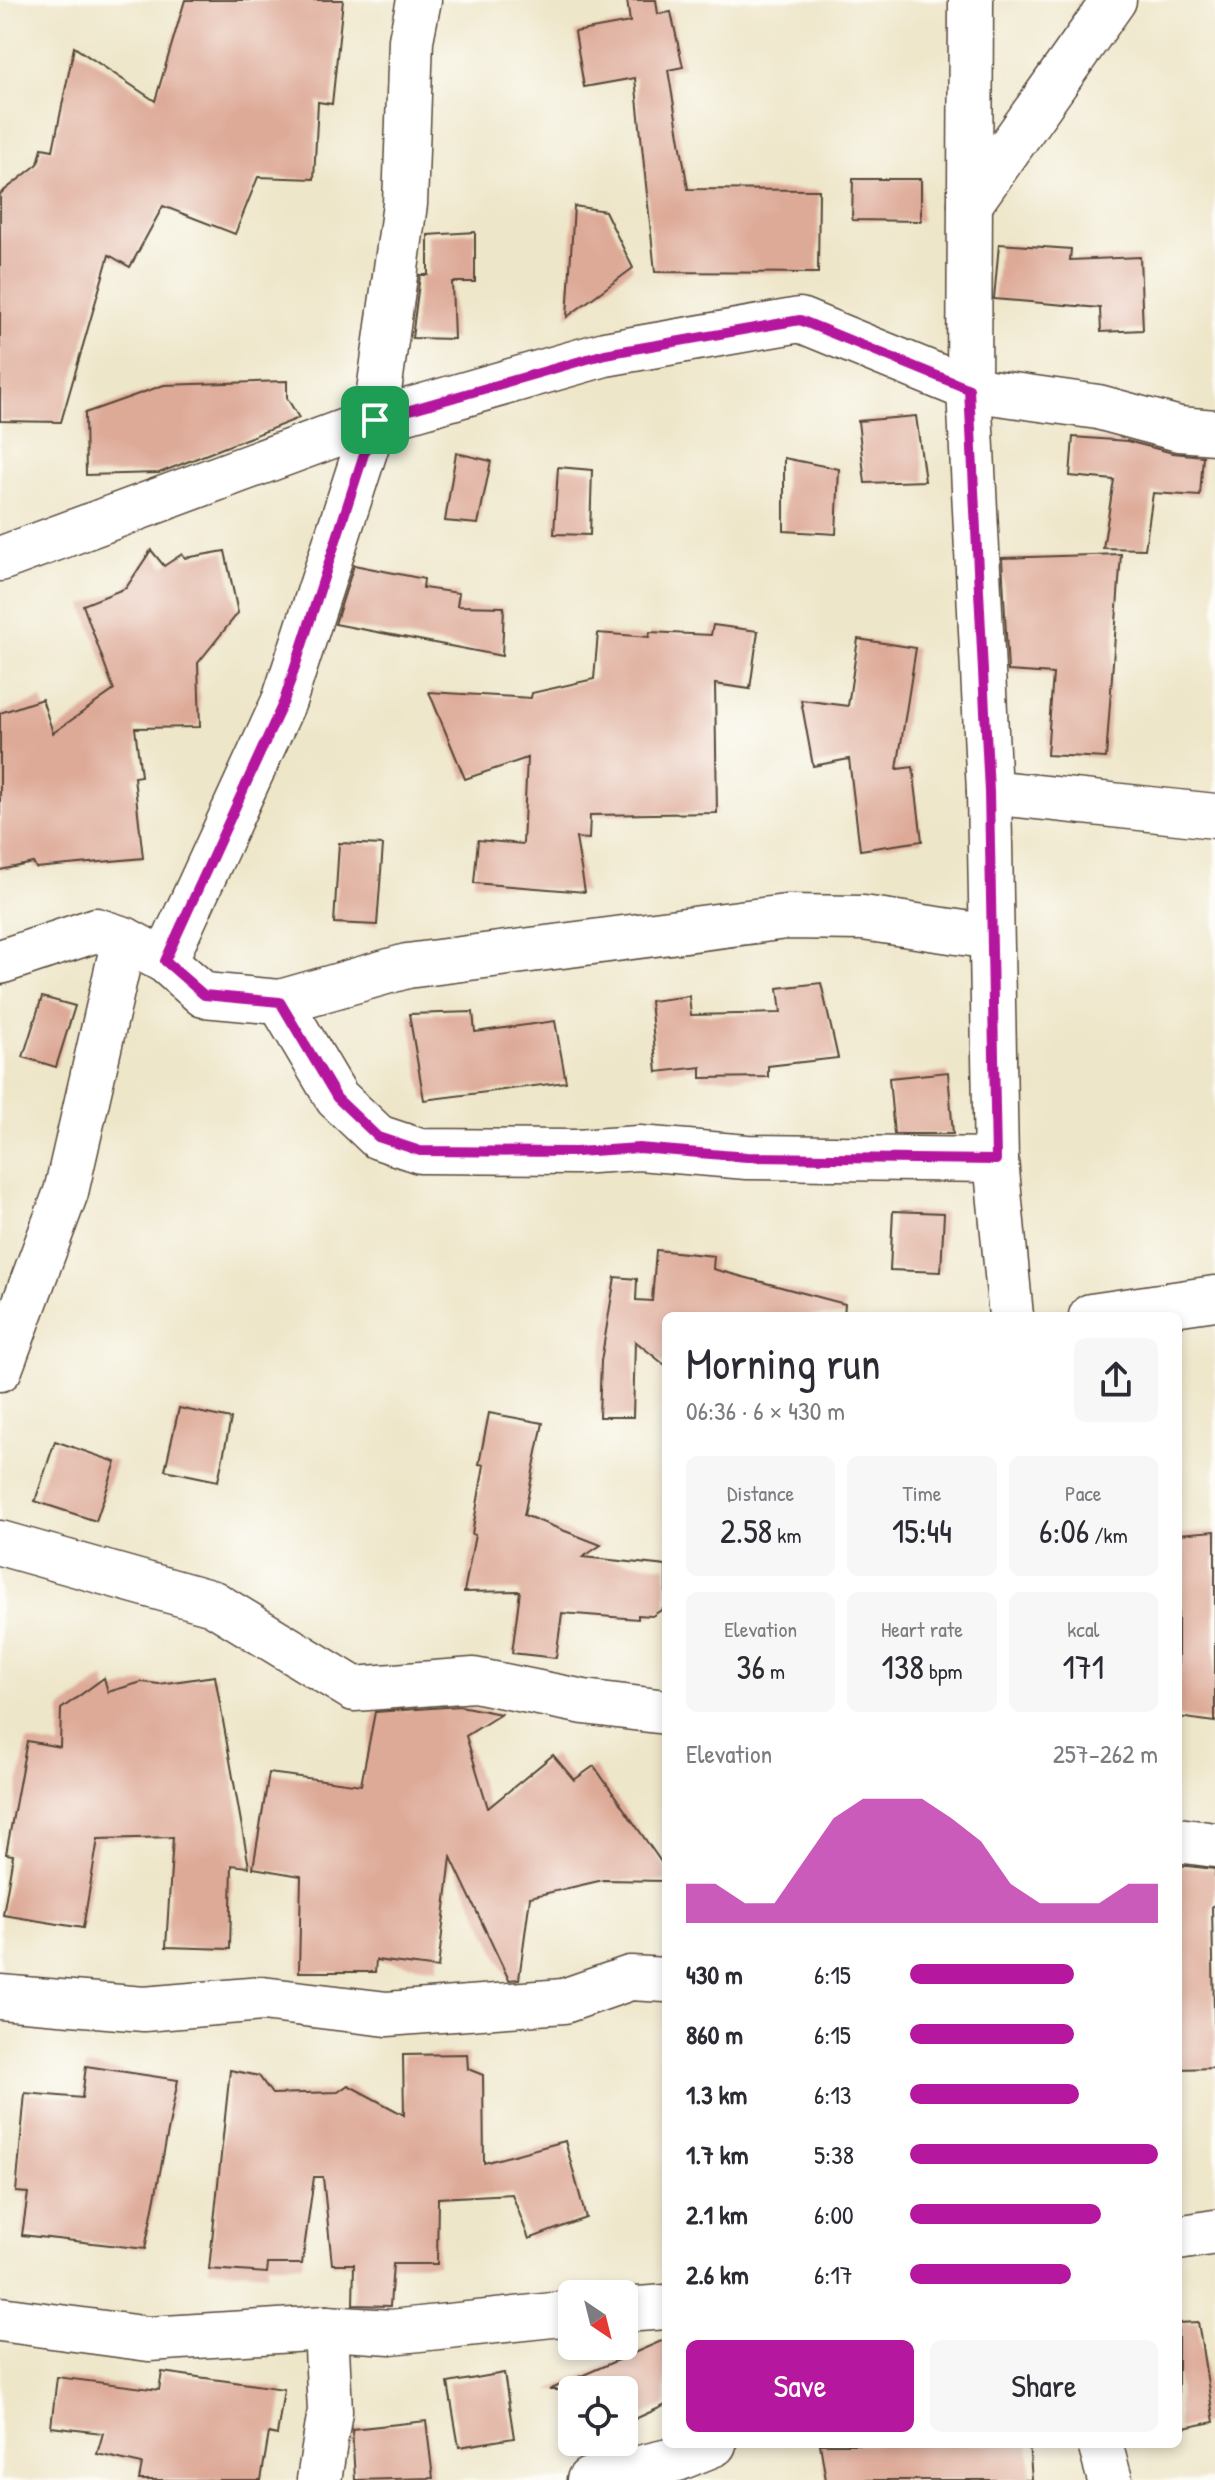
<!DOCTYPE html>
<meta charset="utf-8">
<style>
:root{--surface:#fff;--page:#f7f7f7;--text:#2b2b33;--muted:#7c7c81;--accent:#b5179e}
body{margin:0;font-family:"Patrick Hand",sans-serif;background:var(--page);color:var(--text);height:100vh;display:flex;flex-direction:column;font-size:30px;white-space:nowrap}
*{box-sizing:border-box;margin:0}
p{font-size:26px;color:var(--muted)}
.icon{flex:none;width:44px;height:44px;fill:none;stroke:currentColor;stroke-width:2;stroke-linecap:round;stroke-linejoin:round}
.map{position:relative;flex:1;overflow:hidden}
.side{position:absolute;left:662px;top:1312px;width:520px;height:1136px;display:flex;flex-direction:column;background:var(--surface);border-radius:12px;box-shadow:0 4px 12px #0003}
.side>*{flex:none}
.needle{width:52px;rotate:145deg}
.fabs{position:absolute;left:558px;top:2280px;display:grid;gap:16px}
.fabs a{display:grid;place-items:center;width:80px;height:80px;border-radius:12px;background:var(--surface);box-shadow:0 4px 12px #0003;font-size:40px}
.pin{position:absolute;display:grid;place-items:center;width:68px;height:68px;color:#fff;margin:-34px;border-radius:16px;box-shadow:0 4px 12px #0006}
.round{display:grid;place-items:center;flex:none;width:84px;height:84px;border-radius:12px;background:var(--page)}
.overview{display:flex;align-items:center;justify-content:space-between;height:136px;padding:0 24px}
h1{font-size:44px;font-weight:600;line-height:60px}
.stats{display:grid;grid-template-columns:repeat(3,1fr);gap:12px;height:136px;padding:8px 24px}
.stats div{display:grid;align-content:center;border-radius:12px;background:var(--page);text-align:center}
.stats b{font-size:34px;font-weight:600}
.stats small{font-size:22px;font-weight:400}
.stats p{font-size:22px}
.chart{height:224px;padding:16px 24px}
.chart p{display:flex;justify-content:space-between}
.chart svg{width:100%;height:144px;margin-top:8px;fill:var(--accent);opacity:.7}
.primary-button{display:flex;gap:16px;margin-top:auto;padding:16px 24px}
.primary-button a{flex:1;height:92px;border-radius:12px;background:var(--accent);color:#fff;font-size:32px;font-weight:600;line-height:92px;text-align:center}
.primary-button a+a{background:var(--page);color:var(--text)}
ul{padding:0 24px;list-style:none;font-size:26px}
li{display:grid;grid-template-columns:128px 96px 1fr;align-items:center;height:60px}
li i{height:20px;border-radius:10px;background:var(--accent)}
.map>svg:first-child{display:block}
</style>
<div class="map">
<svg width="1215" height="2480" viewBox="0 0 1215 2480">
<rect width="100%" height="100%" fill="#fdfcf7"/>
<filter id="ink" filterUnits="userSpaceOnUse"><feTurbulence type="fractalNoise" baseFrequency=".0125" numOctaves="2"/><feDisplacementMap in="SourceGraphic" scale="16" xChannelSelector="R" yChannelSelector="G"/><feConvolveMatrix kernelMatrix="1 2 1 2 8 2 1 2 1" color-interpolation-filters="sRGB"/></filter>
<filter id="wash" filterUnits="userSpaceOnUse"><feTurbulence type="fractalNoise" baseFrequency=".006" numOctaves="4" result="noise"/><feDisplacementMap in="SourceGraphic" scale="32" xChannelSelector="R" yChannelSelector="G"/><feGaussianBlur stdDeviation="1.8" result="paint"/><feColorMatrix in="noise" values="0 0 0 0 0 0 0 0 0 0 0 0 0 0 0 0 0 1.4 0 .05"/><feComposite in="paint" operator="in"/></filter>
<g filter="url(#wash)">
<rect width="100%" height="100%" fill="#eee6c9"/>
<g id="blocks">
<g fill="#deaa98">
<path d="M185 0H343L332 104 318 102 314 179 258 177 235 234 163 206 130 267 109 255 61 422 0 421V194L38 164 42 148 53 150 74 47 155 101Z"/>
<path d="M627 0H656L658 14 671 12 683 67 668 70 688 189 819 190 818 273 655 272 635 78 584 87 575 32 630 22Z"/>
<path d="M853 179H921V221L852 220Z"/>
<path d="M574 206 605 211 633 268 567 317Z"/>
<path d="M475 232V282H452L454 339 412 338 420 275H428V235Z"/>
<path d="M999 244 1071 249 1070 260 1140 257 1143 330 1101 332 1100 308 994 299Z"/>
<path d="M287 381V398L299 418 159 473 86 475 85 413 164 385Z"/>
<path d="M916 416 925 481 865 483 858 421Z"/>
<path d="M1073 437 1127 441 1173 453 1203 456 1200 496 1153 493 1145 549 1103 548 1114 480 1070 476Z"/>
<path d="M456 453 491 461 478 524 445 521Z"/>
<path d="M784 458 839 469 836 534 784 531Z"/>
<path d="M558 467 592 470 590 535 554 534Z"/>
<path d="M151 550 164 566 182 554 185 558 225 551 238 613 198 663 200 727 135 728 141 776 134 777 143 858 36 868 33 863 0 870V713L42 699 53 733 114 690 83 605 126 588Z"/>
<path d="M1121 554 1106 758 1047 755 1053 674 1008 671 1002 558Z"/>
<path d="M354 565 424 579 423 588 459 593 457 606 504 607 502 656 335 624Z"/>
<path d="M713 625 758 631 750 689 715 684 717 813 590 815 589 839 576 838 585 892 474 883 478 840 523 844 527 758 465 779 429 692 531 698 532 693 594 679 598 633 649 637 650 632 711 635Z"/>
<path d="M858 639 916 648 897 769 913 767 922 841 860 850 849 759 813 766 801 700 848 706Z"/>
<path d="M339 843 383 845 377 925 334 923Z"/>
<path d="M821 983 838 1058 768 1066V1077L701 1078V1067L657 1072 650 1001 689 996 691 1015 781 1013 778 988Z"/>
<path d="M42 997 75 1006 56 1067 23 1057Z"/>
<path d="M473 1012 475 1032 555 1021 566 1082 424 1100 409 1014Z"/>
<path d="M948 1072 953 1134H894L889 1078Z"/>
<path d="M893 1211 944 1213 941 1272 890 1270Z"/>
<path d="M656 1250 714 1256 713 1269 845 1304 844 1316H666V1366L635 1341 633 1417H599L601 1361 615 1277 637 1279 636 1300 652 1301Z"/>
<path d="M179 1408 231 1419 218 1481 165 1470Z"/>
<path d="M489 1413 543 1423 524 1515 601 1545 583 1557 666 1566V1607L652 1616 638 1615V1619L562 1613 556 1658 512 1653 520 1591 464 1592 475 1535 472 1534 484 1465 479 1464Z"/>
<path d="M55 1441 116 1462 96 1521 35 1501Z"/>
<path d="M1215 1531V1722L1178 1717V1534Z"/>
<path d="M215 1676 249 1867 232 1865 230 1949 166 1947 173 1837 98 1839 83 1928 3 1915 13 1855 6 1854 27 1741 60 1747 61 1709 104 1678 108 1692 142 1682 159 1684Z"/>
<path d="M460 1706 501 1714 466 1736 488 1808 553 1755 574 1780 594 1766 666 1869V1881L603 1880 530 1897 519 1979 509 1980 451 1857 438 1968 376 1960 375 1972H299L301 1876 253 1868 269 1773 361 1785 375 1712Z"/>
<path d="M1178 1865 1215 1869V1904L1212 1907 1215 2068 1178 2069V1989H1182Z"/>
<path d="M467 2054 468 2069 483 2075 484 2163 565 2141 586 2218 529 2239 512 2194 438 2198 437 2264H393L390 2306 353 2305 354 2264H332L323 2177H314L302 2264H268L267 2273 209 2269 230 2070 259 2076 272 2094 338 2092 348 2085 404 2115 403 2055Z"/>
<path d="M86 2066 178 2080 145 2249 22 2235 28 2193 16 2192 25 2093 82 2098Z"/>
<path d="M1198 2322 1214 2422 1178 2429V2323Z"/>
<path d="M666 2339V2405L624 2424V2390H549Z"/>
<path d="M162 2372 284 2389 277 2435 269 2433 261 2480H139L142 2464 97 2454 103 2433 51 2427 57 2377 159 2390Z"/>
<path d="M504 2373 514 2438 459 2447 448 2383Z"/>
<path d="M426 2421 433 2478 355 2480 352 2429Z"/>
<path d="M820 2444H1029L1032 2480H826Z"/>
</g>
</g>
</g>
<g filter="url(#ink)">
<use href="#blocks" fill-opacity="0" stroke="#564638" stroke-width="2"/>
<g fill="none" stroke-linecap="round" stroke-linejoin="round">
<g stroke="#564638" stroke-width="47">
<g id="minor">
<path d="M971 0 969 389 989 792 996 1160 1011 1316"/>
<path d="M970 204 1114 0"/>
<path d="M0 559 375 420 605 354 800 320 969 389 1098 407 1179 429 1215 432"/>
<path d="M989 792 1215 816"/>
<path d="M165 961 284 701 375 420 405 204 411 40 419 0"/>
<path d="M0 962 96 930 124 939 165 961 204 995 280 1002 407 966 786 917 863 918 991 937"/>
<path d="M280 1002 337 1098 378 1137 420 1151 576 1152 639 1148 747 1157 996 1160"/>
<path d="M1091 1316 1215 1298"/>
<path d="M0 1369 66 1192 124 939"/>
<path d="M0 1543 213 1603 354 1689 474 1680 584 1702 666 1712"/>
<path d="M1178 1840 1215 1845"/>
<path d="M0 1997 144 2009 262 1999 387 2014 564 2001 630 1978 666 1980"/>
<path d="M1178 2238 1215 2232"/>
<path d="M624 2310 666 2307"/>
<path d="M0 2319 149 2339 326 2328 391 2332 572 2313"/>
<path d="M1100 2444 1110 2480"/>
<path d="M319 2480 330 2411 326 2328"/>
<path d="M589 2480 677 2459 714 2444"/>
</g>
</g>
<use href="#minor" stroke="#fff" stroke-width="44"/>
</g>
</g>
<g fill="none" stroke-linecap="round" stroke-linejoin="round" filter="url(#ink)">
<g stroke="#fff" stroke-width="16">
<path id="route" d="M800 320 969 389 989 792 996 1160 747 1157 639 1148 576 1152 420 1151 378 1137 337 1098 280 1002 204 995 165 961 284 701 375 420 605 354Z"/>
</g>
<use href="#route" stroke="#b5179e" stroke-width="10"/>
</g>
</svg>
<div class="fabs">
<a><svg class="needle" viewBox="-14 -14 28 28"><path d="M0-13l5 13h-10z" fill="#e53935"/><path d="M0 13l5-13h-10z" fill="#7c7c81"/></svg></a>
<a><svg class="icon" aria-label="locate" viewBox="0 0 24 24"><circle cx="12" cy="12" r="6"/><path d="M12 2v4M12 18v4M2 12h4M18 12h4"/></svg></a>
</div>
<div class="pin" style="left:375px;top:420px;background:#1e9e55"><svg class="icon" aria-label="arrive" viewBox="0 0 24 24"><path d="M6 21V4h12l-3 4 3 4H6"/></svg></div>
<section class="side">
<div class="overview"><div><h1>Morning run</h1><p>06:36 · 6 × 430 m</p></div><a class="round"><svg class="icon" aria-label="share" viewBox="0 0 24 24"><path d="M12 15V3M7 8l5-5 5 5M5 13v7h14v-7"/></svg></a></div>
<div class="stats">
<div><p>Distance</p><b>2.58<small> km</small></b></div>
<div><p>Time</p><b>15:44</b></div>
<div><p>Pace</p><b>6:06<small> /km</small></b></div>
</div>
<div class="stats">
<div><p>Elevation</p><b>36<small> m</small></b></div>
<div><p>Heart rate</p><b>138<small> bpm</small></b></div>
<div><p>kcal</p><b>171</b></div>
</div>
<div class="chart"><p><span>Elevation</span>257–262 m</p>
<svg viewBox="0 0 160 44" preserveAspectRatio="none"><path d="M0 44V32L10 32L20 38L30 38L40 25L50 12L60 6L70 6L80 6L90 12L100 19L110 32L120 38L130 38L140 38L150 32L160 32V44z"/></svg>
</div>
<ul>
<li><b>430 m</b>6:15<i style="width:66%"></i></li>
<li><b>860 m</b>6:15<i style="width:66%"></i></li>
<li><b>1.3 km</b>6:13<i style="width:68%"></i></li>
<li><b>1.7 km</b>5:38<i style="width:100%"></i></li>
<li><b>2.1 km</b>6:00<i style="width:77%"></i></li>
<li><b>2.6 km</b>6:17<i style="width:65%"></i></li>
</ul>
<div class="primary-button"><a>Save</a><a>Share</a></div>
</section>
</div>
